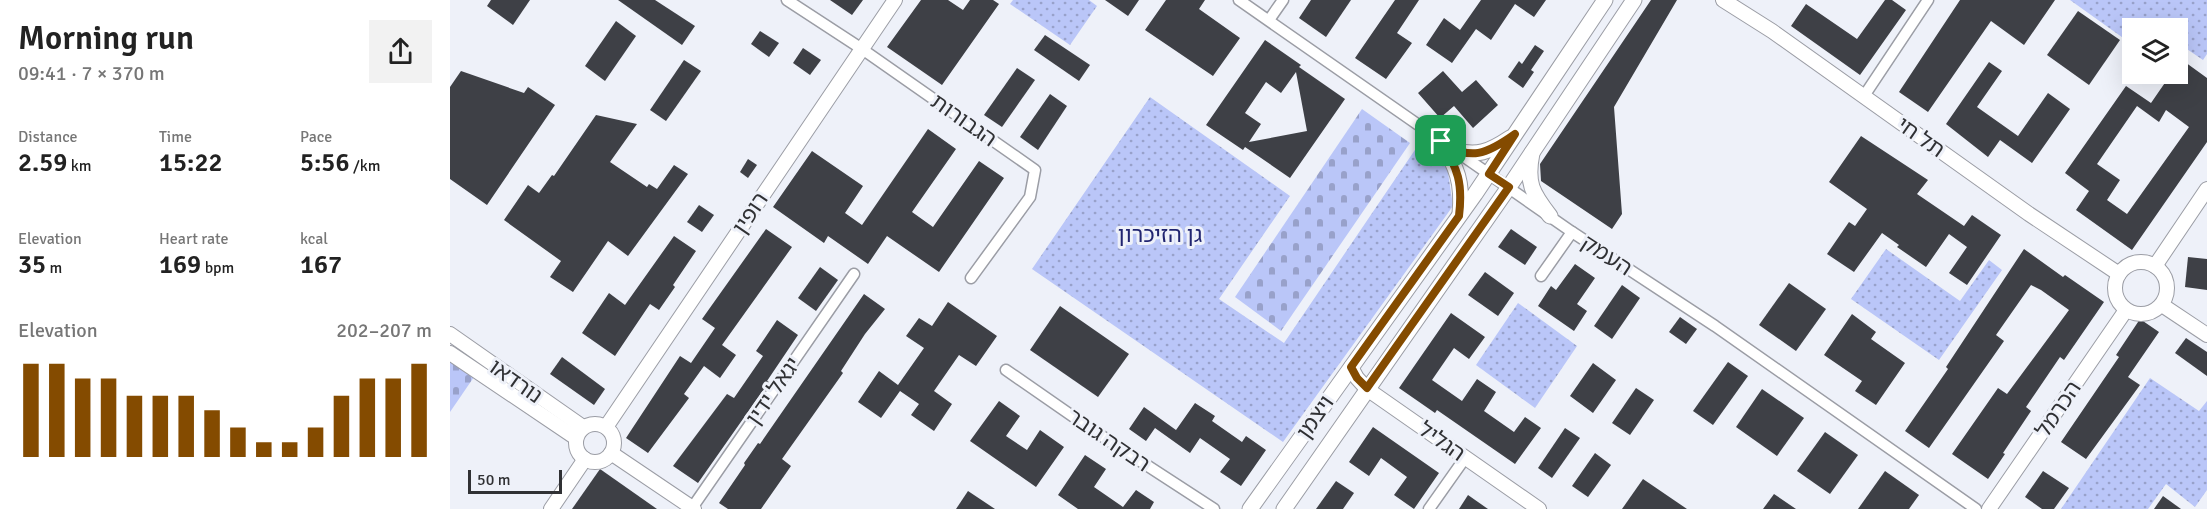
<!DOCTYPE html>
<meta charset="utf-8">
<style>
:root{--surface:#fff;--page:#f2f2f2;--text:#222;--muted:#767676;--accent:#844b00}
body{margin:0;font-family:Signika,"Noto Sans Hebrew",sans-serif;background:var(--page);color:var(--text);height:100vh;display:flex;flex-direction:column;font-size:22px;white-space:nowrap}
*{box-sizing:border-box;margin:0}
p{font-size:20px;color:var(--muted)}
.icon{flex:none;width:33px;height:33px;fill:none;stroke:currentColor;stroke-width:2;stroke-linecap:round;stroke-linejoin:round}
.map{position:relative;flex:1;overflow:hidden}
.panel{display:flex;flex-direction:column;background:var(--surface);width:450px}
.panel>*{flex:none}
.tools{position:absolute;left:1672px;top:18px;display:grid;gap:12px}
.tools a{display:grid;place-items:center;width:66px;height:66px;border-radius:0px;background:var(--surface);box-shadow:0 6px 24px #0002;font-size:30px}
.scale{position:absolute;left:18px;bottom:15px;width:94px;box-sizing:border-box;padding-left:6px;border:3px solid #303134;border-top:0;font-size:16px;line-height:21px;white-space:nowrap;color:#303134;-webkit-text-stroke:4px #eef1f9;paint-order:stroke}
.pin{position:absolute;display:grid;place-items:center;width:51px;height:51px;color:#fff;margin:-26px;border-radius:12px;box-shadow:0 3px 9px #0006}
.round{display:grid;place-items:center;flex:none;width:63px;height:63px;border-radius:0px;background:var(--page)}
.summary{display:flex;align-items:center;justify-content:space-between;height:102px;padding:0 18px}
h1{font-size:33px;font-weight:600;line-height:45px}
.stats{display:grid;grid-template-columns:repeat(3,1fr);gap:9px;height:102px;padding:6px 18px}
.stats div{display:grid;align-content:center}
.stats b{font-size:26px;font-weight:600}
.stats small{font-size:16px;font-weight:400}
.stats p{font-size:16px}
.chart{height:168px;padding:12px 18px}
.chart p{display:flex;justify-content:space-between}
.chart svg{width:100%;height:108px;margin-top:6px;stroke:var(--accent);stroke-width:6}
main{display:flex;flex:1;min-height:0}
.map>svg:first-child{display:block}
</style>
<main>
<section class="panel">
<div class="summary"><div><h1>Morning run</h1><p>09:41 · 7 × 370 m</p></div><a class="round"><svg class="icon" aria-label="share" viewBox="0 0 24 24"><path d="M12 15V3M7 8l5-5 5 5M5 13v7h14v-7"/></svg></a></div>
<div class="stats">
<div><p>Distance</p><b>2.59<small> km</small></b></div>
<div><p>Time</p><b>15:22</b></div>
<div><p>Pace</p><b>5:56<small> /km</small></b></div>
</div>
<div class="stats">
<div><p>Elevation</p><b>35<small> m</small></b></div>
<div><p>Heart rate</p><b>169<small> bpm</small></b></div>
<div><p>kcal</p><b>167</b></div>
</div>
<div class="chart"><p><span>Elevation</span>202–207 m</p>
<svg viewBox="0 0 160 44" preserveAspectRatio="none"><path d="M5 44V6M15 44V6M25 44V12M35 44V12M45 44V19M55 44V19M65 44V19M75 44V25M85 44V32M95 44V38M105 44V38M115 44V32M125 44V19M135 44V12M145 44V12M155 44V6"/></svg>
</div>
</section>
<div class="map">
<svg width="1757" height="509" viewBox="0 0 1757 509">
<defs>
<pattern id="cemetery-stones" width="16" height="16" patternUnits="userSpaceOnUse" patternTransform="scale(1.5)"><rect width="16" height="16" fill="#bac6f8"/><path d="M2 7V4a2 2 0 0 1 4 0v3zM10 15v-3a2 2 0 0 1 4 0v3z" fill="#98a1ca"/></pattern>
<pattern id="park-dots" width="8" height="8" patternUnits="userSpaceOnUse" patternTransform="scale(1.5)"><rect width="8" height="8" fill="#bac6f8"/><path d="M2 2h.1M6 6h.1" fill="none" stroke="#98a1ca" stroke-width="1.8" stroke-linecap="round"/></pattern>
</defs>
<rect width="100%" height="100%" fill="#eef1f9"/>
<g fill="url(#cemetery-stones)">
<path d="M912 109 960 143 831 331 785 297Z"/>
<path d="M0 360 24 377 0 412Z"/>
</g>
<g fill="url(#park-dots)">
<path d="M563 0H639L647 6 620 45 560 4Z"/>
<path d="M1620 0H1757V54L1753 60 1728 43V28H1683V45Z"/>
<path d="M700 97 840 196 769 299 834 343 973 138 996 159 1003 206 833 442 582 269Z"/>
<path d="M1436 249 1510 301 1539 260 1552 270 1489 360 1401 299Z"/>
<path d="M1068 303 1127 346 1085 408 1026 365Z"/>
<path d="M1700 378 1749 411 1757 401V490L1745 507 1716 484 1698 509H1611Z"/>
</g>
<g fill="#3e4046" fill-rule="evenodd">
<path d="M41 0H80L63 25 37 6Z"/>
<path d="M168 0H205L245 26 232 45Z"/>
<path d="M380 0H413L402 15Z"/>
<path d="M471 0H498L513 10 520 0H543L549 4 492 85 437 47Z"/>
<path d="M655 0H689L678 16Z"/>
<path d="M716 0H755L749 9 790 38 763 76 695 30Z"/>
<path d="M861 0H901L876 37 849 18Z"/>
<path d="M945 0H969L947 33 962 43 936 79 905 58Z"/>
<path d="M1031 0H1096L1084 17 1065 4 1041 40 1026 29 1002 63 976 45 994 18 1010 30Z"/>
<path d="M1201 0H1227L1164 107 1172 214 1162 229 1091 181 1090 164Z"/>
<path d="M1435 0H1442L1456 10 1410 75 1341 26 1356 4 1407 39Z"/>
<path d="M1510 0H1605L1574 45 1541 21 1478 112 1449 92Z"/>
<path d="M1628 11 1670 40 1639 85 1597 55Z"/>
<path d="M166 21 186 36 155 81 135 66Z"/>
<path d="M310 31 329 43 319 57 301 44Z"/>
<path d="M595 35 640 65 629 81 584 50Z"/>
<path d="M815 40 851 65 849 67 895 99 840 178 795 147 793 150 756 125ZM846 72 857 131 799 142 811 124 795 113 816 82 831 93Z"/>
<path d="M1085 45 1094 51 1081 70 1084 72 1073 88 1058 77 1069 61 1072 64Z"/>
<path d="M353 48 371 60 360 75 343 63Z"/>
<path d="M1728 57 1757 78V142L1682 250 1626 210 1639 191 1615 173 1676 86 1701 103 1721 74H1728ZM1687 106 1709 122 1716 110 1739 127 1677 214 1657 200 1670 180 1647 164Z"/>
<path d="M234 60 251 71 216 121 200 110Z"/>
<path d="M1539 62 1552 71 1527 107 1568 136 1598 93 1620 109 1582 163 1550 140 1538 157 1496 124Z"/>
<path d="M567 68 585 80 552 127 534 115Z"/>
<path d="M11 71 74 93 78 87 105 105 37 205 0 179V87Z"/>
<path d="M993 71 1012 92 1026 80 1048 105 1023 128 1004 106 990 118 968 93Z"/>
<path d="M600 94 617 106 588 150 570 137Z"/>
<path d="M146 115 187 124 160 162 197 187 199 184 207 189 224 165 238 174 178 256 158 241 123 292 100 277 111 261 54 220 78 185 89 193 102 175 104 176Z"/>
<path d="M478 129 506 149 462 212 483 227 529 161 554 178 489 272 437 236 418 264 378 236 374 243 323 207 362 151 413 186 395 213 412 225Z"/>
<path d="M1411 136 1478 180 1467 194 1514 226 1522 215 1551 235 1517 285 1499 273 1517 247 1499 234 1476 267 1447 247 1449 245 1432 233 1404 272 1377 254 1399 222 1405 226 1417 209 1379 182Z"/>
<path d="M298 159 307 165 298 178 290 172Z"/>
<path d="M249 205 264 215 252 232 237 222Z"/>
<path d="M316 229 342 247 272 345 286 355 270 378 254 366 234 394 239 398 198 453 176 438 230 356 241 363 265 328 252 319Z"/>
<path d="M1061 229 1087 247 1075 265 1048 247Z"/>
<path d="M224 236 246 251 223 285 225 287 209 310 200 304 165 356 132 333 159 293 175 305Z"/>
<path d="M1574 249 1613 277 1615 275 1654 302 1614 360 1610 357 1576 407 1581 411 1553 453 1555 454 1538 479 1502 454 1548 388 1557 394 1619 310 1591 290 1581 285 1546 335 1554 341 1479 448 1455 431 1498 369 1496 367Z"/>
<path d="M1738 257 1757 259V290L1735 287Z"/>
<path d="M1125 264 1145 278 1127 304 1137 311 1124 331 1088 306 1101 286 1106 290Z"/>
<path d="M370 267 388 280 366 311 348 298Z"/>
<path d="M1035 272 1064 293 1048 316 1018 295Z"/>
<path d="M1339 283 1376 309 1346 351 1309 325Z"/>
<path d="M1172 285 1190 298 1162 339 1144 326Z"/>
<path d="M414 294 435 309 415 334 391 371 393 373 332 459 341 466 311 509H278L269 503 295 465 294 463 308 443 310 444Z"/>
<path d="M498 302 547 336 526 366 509 355 484 391 502 404 484 431 461 415 469 404 450 391 431 418 408 402 429 371 448 385 474 348 456 336 469 318 482 326Z"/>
<path d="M610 306 679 354 648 397 580 350Z"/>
<path d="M1001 313 1035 337 1019 359 1004 348 982 380 1012 401 1027 379 1046 392 1034 411 1064 432 1075 417 1091 428 1065 464 987 410 985 413 949 388Z"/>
<path d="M1402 314 1426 332 1421 339 1455 363 1426 405 1405 391 1412 381 1374 355Z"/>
<path d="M1230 317 1247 329 1236 344 1219 332Z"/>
<path d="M1690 319 1709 332 1678 377 1690 385 1636 459 1611 442 1669 357 1666 355Z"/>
<path d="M327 320 348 335 317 381 319 382 248 483 223 466 277 394 284 398 313 356 306 351Z"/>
<path d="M1736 338 1757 352V376L1725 353Z"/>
<path d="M112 357 155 389 144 405 100 374Z"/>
<path d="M1278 362 1298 376 1263 425 1243 411Z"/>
<path d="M1143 363 1166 380 1143 413 1120 396Z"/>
<path d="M1186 388 1204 400 1180 435 1162 423Z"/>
<path d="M1312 389 1354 418 1327 456 1286 427Z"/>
<path d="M549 401 570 416 556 436 577 450 590 430 614 447 586 487 520 441Z"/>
<path d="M745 403 765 416 762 421 792 442 796 436 816 450 791 486 770 472 780 459 750 438 740 453 705 428 696 441 679 429 694 407 726 430Z"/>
<path d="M923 427 989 473 964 509 944 495 957 477 931 458 919 476 899 462Z"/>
<path d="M1115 428 1130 438 1102 478 1088 468Z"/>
<path d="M1375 432 1408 455 1380 494 1347 471Z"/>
<path d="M1145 453 1161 465 1138 497 1122 486Z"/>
<path d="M635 455 656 469 644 487 673 507 686 490 704 502 700 509H628L608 495Z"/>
<path d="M150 469 207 509H122Z"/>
<path d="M1435 471 1469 495 1459 509H1408Z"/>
<path d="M1593 471 1619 488 1604 509H1592L1575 497Z"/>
<path d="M1193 479 1237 509H1172Z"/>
<path d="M886 481 904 493 893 509H866Z"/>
<path d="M518 491 545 509H506Z"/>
<path d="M1324 494 1346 509H1313Z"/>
<path d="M1018 495 1038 509H1009Z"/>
<path d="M1713 496 1731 509H1704Z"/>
</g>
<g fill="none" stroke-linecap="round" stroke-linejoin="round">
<g stroke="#9b9da5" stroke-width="13">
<g id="minor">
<path d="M337 0 412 49 585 170 580 197 521 278"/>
<path d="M789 0 1122 232 1265 326 1526 509"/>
<path d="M819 20 833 0"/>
<path d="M1414 96 1478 0"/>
<path d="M1091 276 1122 232"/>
<path d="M556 370 641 429 764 509"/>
<path d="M242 508 404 274"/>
<path d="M979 509 1015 458"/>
</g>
</g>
<g stroke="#9b9da5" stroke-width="16">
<g id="tertiary">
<path d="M1273 0 1322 31 1579 214 1669 274"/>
<circle cx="1691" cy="288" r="26"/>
<path d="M1705 266 1757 189"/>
<path d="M1712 305 1757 335"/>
<path d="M0 334 133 427"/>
<path d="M0 353 126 438"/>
<path d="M901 367 907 378 917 389 1089 509"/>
<circle cx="145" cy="443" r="19"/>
<path d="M156 427 445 0"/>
<path d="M161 453 244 509"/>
<path d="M101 509 135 459"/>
<path d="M1539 509 1676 310"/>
</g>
</g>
<g stroke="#9b9da5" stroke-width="17">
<g id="secondary">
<path d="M991 141C1007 168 1013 182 1010 214"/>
<path d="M1003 150C1027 157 1039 152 1060 138"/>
<path d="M1082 153C1076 183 1082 193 1100 216"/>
<path d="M800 509 1025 194 1155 0"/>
<path d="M834 509 1059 187 1184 0"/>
</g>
</g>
<use href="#minor" stroke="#fff" stroke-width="10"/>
<use href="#tertiary" stroke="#fff" stroke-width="14"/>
<use href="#secondary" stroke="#fff" stroke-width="15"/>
</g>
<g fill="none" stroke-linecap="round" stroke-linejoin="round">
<g stroke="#fff" stroke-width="12">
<path id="route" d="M1065 134 1039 174 1059 187 917 388 907 378 901 367 1009 216C1013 183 1008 169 991 141 1020 162 1037 154 1065 134Z"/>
</g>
<use href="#route" stroke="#844b00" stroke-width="8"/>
</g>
<g text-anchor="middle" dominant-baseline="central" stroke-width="6" stroke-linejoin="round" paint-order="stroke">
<g font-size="22" fill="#303134" stroke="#eef1f9">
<text transform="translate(514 120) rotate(35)">הגבורות</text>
<text transform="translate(1471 137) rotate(35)">תל חי</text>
<text transform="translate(300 213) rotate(-56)">רופין</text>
<text transform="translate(1157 255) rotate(33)">העמק</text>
<text transform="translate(66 381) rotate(35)">נורדאו</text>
<text transform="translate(323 391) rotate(-55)">יגאל ידין</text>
<text transform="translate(1608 409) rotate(-56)">הכרמל</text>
<text transform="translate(865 417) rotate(-55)">ויצמן</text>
<text transform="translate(659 440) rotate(34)">רבקה גובר</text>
<text transform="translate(992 441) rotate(35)">הגליל</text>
</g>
<g font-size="22" fill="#202470" stroke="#eef1f9">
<text x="710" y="234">גן הזיכרון</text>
</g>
</g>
</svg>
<div class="tools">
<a><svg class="icon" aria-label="layers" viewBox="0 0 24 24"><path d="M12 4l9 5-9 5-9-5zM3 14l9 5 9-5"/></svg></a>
</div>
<div class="scale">50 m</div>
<div class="pin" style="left:991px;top:141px;background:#1e9e55"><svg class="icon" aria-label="arrive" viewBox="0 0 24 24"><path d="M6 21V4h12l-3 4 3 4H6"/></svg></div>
</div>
</main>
